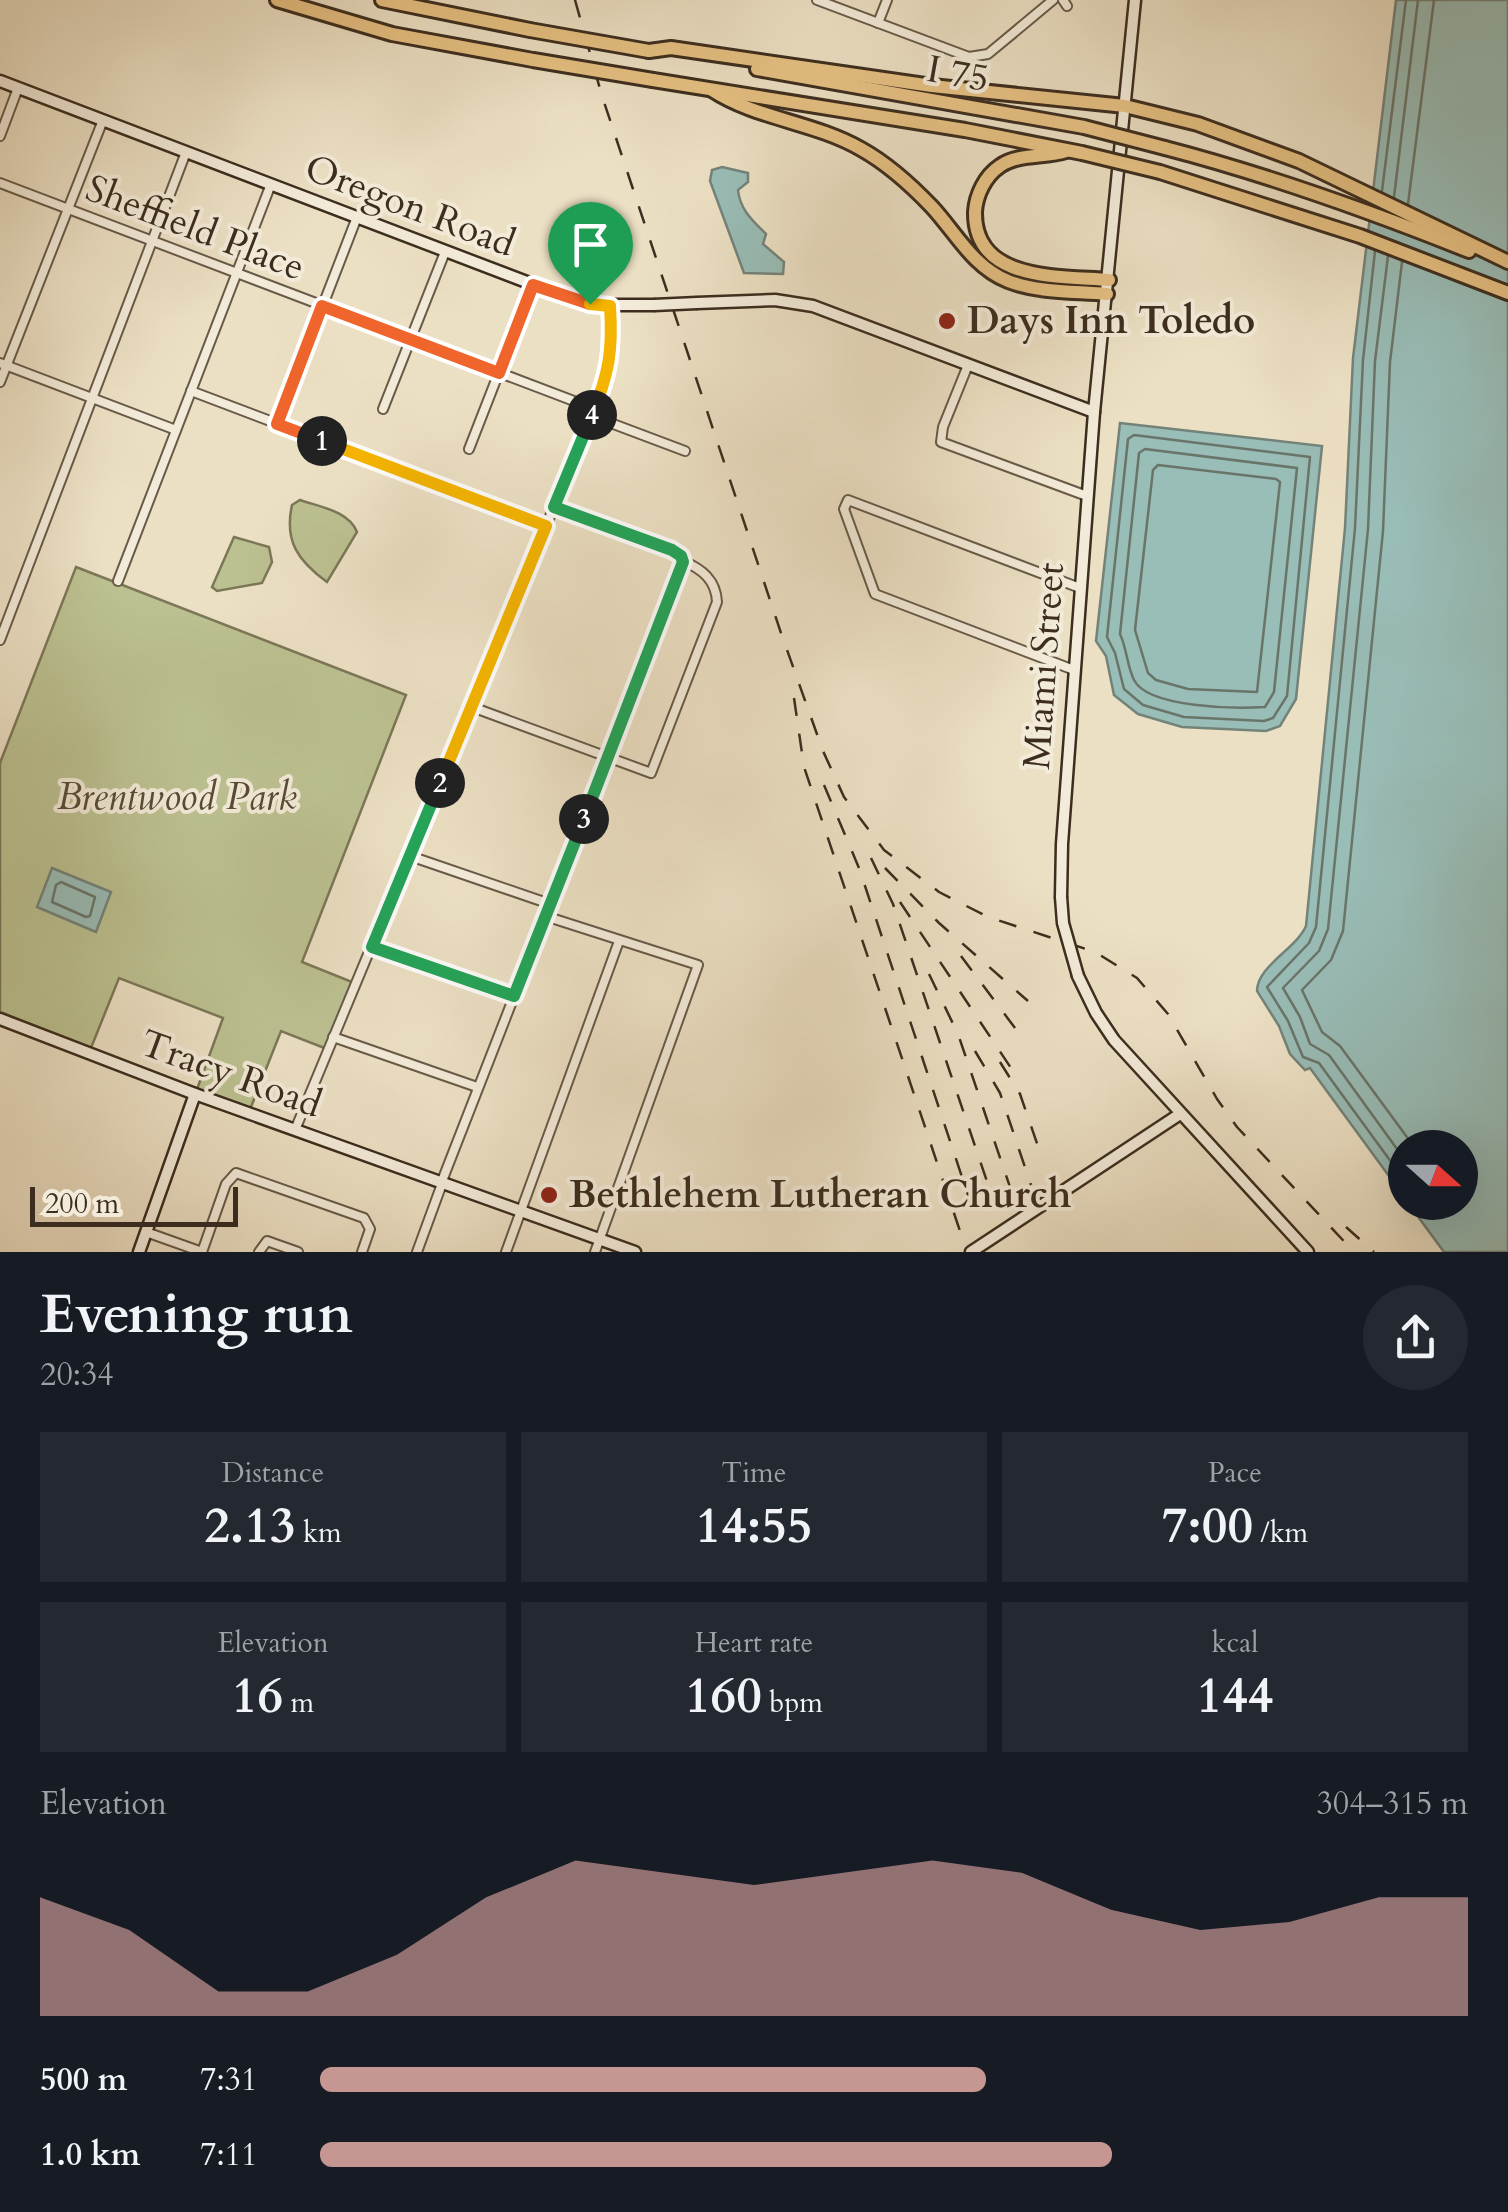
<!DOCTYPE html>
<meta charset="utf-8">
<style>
:root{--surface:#171b24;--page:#242831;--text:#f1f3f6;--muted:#9ea1a6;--accent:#c59692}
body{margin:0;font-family:Cardo,serif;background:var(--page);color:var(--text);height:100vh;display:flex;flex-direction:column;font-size:38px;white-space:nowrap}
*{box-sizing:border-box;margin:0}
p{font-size:32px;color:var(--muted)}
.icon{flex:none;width:55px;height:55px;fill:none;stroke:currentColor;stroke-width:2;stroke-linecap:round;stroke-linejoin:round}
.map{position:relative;height:1252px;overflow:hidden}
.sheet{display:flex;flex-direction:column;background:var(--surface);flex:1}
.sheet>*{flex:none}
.needle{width:65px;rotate:111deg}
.buttons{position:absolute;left:1388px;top:1130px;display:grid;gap:20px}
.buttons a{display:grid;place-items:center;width:90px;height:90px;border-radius:50%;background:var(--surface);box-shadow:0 10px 40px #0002;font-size:50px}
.scale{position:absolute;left:30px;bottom:25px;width:208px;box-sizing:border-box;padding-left:10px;border:5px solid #3c2d1e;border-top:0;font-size:28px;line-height:35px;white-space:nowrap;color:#3c2d1e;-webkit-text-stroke:8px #f3ebd9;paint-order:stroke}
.pin{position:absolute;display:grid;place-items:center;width:85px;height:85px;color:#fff;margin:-102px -42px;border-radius:50% 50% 50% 0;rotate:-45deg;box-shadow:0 0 10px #0007}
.pin .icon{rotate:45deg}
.km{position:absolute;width:50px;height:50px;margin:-25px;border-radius:50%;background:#222;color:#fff;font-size:28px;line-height:50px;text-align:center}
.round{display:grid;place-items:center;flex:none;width:105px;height:105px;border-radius:52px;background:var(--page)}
.summary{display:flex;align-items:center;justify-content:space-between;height:170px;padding:0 40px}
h1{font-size:55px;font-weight:700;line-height:75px}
.metrics{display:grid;grid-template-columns:repeat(3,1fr);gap:15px;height:170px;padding:10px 40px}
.metrics div{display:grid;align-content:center;border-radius:0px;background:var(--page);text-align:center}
.metrics b{font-size:50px;font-weight:700}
.metrics small{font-size:28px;font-weight:400}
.metrics p{font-size:28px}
.chart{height:280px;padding:20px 40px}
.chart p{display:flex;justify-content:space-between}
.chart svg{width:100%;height:180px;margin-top:10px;fill:var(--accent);opacity:.7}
ul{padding:0 40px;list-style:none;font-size:32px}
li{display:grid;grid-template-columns:160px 120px 1fr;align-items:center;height:75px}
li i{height:25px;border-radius:12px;background:var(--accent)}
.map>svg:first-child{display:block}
</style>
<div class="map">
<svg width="1508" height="1252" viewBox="0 0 1508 1252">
<rect width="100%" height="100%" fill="#ece0c4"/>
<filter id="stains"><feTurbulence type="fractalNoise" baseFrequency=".002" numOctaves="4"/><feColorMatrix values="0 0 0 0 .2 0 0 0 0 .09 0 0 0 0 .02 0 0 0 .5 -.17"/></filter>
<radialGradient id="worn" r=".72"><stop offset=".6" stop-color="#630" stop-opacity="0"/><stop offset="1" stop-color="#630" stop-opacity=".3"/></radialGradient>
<g fill="#bcc191" stroke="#7c7758" stroke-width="2.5">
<path d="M300 500C320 507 349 511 357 532L327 582C298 561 284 541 292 505Z"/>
<path d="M234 537 269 547 272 562 262 583 217 591 212 587Z"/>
<path d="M76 567 406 695 302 962 352 982 327 1049 281 1031 249 1112 196 1092 223 1018 119 978 91 1048 0 1012V763Z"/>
</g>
<g fill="#99bdb7" stroke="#74837a" stroke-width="2.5">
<path d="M1396 0H1508V1252H1444L1408 1203 1460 1202V1148H1405V1198L1310 1068 1305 1070 1290 1054 1279 1026 1257 991C1257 966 1296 949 1306 926L1345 528 1353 358Z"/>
<path d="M722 167 748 173V182L738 190C740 210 753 221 766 234L763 244 784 262 783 274 744 273 710 181 712 170Z"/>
<path d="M1120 423 1322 446 1296 699 1280 726 1266 731 1182 727 1138 714 1114 695 1106 656 1096 641Z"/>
<path d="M52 868 111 892 96 932 37 907Z"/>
</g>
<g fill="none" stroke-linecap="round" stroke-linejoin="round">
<g stroke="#6a756a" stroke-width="2.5">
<path d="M1382 191 1406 0"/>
<path d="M1394 197 1418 0"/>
<path d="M1408 204 1434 0"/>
<path d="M1375 251 1363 360 1355 528 1316 927 1309 943 1267 987 1288 1021 1303 1057 1319 1063 1405 1181"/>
<path d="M1388 256 1375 361 1368 529 1328 929 1319 951 1283 988 1300 1017 1310 1044 1329 1055 1405 1160"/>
<path d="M1402 262 1390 362 1383 531 1343 931 1331 960 1302 990 1322 1032 1340 1046 1415 1148"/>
<path d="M1134 435 1310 457 1287 696 1273 718 1264 721 1184 717 1143 705 1124 689 1115 653 1107 637 1128 439Z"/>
<path d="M1145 449 1297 468 1274 692 1265 707C1237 709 1148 708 1134 680 1127 666 1127 649 1120 634L1139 453Z"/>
<path d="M1158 465 1276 479 1280 482 1257 692 1188 689 1156 680 1148 673 1135 630 1153 470Z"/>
<path d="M61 882 95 897 90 916 86 917 52 902 56 885Z"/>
</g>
<g stroke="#685a48" stroke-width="12">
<g id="street">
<path d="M817 0 969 57 988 54 1053 0"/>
<path d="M1063 0 1067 6"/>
<path d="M878 23 887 0"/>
<path d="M0 136 18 88"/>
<path d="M0 183 595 409"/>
<path d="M0 363 176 430"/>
<path d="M968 365 943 427 941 442 1087 496"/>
<path d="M0 382 103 120"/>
<path d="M191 391 547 526"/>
<path d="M383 409 445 252"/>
<path d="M592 416 685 451"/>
<path d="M277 424 357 217"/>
<path d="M469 449 533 285"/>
<path d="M118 581 271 184"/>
<path d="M0 640 186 152"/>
<path d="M1074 670 875 594 844 509 848 500 1080 588"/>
<path d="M472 707 651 773 717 602C716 580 702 569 683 561"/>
<path d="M410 856 550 904"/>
<path d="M545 916 698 965 595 1252"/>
<path d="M371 947 514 996"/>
<path d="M333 1037 477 1087"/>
<path d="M295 1130 605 384 612 352 610 306"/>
<path d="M442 1181 683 563 681 556 672 550 554 507"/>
<path d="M146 1232 202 1252"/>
<path d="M202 1252 226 1184 236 1173 364 1218 370 1229 362 1252"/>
<path d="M259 1252 267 1241 298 1252"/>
<path d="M417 1252 443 1181"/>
<path d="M506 1252 619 941"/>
</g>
</g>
<g stroke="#3c2d1e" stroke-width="15">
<g id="secondary">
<path d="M0 81 566 297 605 305H654"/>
<path d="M697 303 775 300 813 306 1094 412"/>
<path d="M1061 897 1062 844 1094 412 1135 0"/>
<path d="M1078 976 1096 1013 1114 1040 1308 1252"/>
<path d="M0 1019 195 1094 635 1252"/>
<path d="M139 1252 195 1094"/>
<path d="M971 1252 1180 1114"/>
</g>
</g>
<g stroke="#3c2d1e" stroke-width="18">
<g id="highway">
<path d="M277 0 392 34 533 60"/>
<path d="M382 0 530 30"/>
<path d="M649 51 671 48 932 86 1125 106 1198 124 1299 161 1508 262"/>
<path d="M757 69 1084 127"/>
<path d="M653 80 965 130 1082 153"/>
<path d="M712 90C756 119 814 122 861 149 888 164 911 185 932 207 956 233 973 267 1008 281 1039 293 1075 291 1107 294"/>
<path d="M1165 148C1269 175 1369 211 1469 251"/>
<path d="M1066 151C1045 158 1018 153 1000 166 985 176 976 195 975 212 974 282 1060 276 1109 280"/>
<path d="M1160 172 1360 236 1508 293"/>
</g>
</g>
<use href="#street" stroke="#f3ebd9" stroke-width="8"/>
<use href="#secondary" stroke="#f3ebd9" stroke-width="10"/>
<use href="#highway" stroke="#e6c082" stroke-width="12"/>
<g stroke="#3c2d1e" stroke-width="2.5" stroke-dasharray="18 18" stroke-linecap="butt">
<path d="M575 0 602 96 781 633 823 751 844 797 884 850 939 892 988 917 1095 952 1137 978 1168 1014 1217 1099 1237 1127 1354 1252"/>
<path d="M794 698 804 767 960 1231"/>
<path d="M824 785 859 868 976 1219"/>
<path d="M871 858 893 904 995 1205"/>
<path d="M885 868 939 923 1028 1001"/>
<path d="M900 902 1011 1068"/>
<path d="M961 956 1018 1032"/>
<path d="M929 974 958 1034 1012 1193"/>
<path d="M975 1051 1000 1093 1031 1185"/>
<path d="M1000 1062 1020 1094 1041 1155"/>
<path d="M1346 1227 1374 1252"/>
</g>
<g stroke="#3c2d1e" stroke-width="15" stroke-linecap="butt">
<g id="secondary-bridge">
<path d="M654 305 697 303"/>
<path d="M1061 897 1063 923 1078 976"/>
</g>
</g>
<g stroke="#3c2d1e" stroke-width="18" stroke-linecap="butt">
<g id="highway-bridge">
<path d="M530 30 649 51"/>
<path d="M533 60 653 80"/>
<path d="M1084 127 1165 148"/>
<path d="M1082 153 1160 172"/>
</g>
</g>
<use href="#secondary-bridge" stroke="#f3ebd9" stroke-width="10"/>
<use href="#highway-bridge" stroke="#e6c082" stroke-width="12"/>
</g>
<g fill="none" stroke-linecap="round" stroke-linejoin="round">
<g stroke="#fff" stroke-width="20">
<path id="split-1" d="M322 441 277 424 322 306 499 373 533 285 590 304"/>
</g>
<g stroke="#fff" stroke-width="20">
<path id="split-2" d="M322 441 546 526 440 783"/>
</g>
<g stroke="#fff" stroke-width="20">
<path id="split-3" d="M440 783 372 947 514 996 584 819"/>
</g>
<g stroke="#fff" stroke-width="20">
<path id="split-4" d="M584 819 683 562 681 556 672 550 554 507 592 415"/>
</g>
<g stroke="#fff" stroke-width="20">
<path id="split-5" d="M590 304 610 306C613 351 609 373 592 415"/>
</g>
<use href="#split-1" stroke="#f0652b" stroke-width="12"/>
<use href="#split-2" stroke="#f5b400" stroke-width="12"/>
<use href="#split-3" stroke="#22a559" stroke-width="12"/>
<use href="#split-4" stroke="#22a559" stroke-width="12"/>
<use href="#split-5" stroke="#f5b400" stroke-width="12"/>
</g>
<g fill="#8f2418" stroke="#f3ebd9" stroke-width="4">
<circle cx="947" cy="321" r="10"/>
<circle cx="549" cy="1195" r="10"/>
</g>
<g text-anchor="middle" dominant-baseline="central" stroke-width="8" stroke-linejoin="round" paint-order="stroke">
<g font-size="38" fill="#3c2d1e" stroke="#f3ebd9">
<text transform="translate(958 74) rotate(10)">I 75</text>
<text transform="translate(410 206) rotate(21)">Oregon Road</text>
<text transform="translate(195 228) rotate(21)">Sheffield Place</text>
<text transform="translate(1044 666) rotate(-86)">Miami Street</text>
<text transform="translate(231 1074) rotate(20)">Tracy Road</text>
</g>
<g font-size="38" font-weight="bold" fill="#3c2d1e" stroke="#f3ebd9" text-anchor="start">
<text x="967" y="321">Days Inn Toledo</text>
<text x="569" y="1195">Bethlehem Lutheran Church</text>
</g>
<g font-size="38" font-style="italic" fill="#564b35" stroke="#f3ebd9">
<text x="177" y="797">Brentwood Park</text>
</g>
</g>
<rect width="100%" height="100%" filter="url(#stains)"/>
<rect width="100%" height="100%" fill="url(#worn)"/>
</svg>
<div class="buttons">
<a><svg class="needle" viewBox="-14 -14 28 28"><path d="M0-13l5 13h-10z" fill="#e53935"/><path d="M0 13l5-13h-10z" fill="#9ea1a6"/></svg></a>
</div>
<div class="scale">200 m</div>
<div class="pin" style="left:590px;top:304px;background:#1e9e55"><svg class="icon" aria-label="arrive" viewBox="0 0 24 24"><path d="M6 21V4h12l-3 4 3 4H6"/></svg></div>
<b class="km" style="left:322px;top:441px">1</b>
<b class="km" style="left:440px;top:783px">2</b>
<b class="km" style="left:584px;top:819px">3</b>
<b class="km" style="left:592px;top:415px">4</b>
</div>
<section class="sheet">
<div class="summary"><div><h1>Evening run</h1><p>20:34</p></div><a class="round"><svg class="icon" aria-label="share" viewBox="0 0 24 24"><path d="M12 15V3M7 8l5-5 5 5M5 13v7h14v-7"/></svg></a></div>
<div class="metrics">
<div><p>Distance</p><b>2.13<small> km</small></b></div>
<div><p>Time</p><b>14:55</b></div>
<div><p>Pace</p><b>7:00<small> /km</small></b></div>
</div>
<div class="metrics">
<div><p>Elevation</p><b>16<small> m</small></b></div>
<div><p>Heart rate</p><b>160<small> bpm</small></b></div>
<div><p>kcal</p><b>144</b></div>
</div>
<div class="chart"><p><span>Elevation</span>304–315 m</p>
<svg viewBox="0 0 160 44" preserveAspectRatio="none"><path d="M0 44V15L10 23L20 38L30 38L40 29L50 15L60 6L70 9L80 12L90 9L100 6L110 9L120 18L130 23L140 21L150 15L160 15V44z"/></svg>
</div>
<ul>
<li><b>500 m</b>7:31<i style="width:58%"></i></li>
<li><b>1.0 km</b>7:11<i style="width:69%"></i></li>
</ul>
</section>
